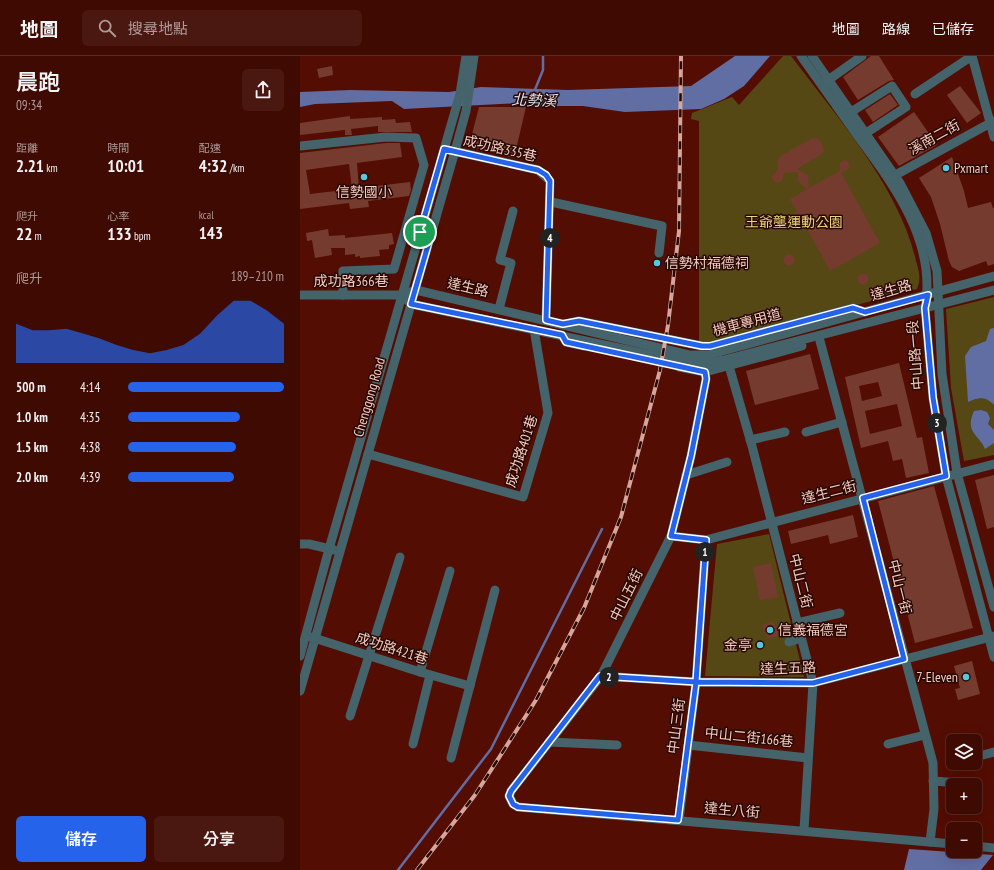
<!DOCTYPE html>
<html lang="zh-TW">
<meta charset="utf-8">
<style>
:root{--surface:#3f0a02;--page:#4a1811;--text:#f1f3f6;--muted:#ad9a99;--line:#582b24;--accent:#2563eb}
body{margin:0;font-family:"PT Sans Narrow","Noto Sans TC",sans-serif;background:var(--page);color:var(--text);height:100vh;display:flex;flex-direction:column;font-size:15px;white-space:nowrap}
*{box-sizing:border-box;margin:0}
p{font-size:13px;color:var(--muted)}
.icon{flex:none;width:22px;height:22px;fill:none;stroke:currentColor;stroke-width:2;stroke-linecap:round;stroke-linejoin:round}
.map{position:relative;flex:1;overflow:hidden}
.side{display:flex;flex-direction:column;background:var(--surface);width:300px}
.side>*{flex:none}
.buttons{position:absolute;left:646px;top:678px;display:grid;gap:8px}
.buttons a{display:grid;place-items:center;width:36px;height:36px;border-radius:6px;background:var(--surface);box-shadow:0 4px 16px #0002,0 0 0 1px var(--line);font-size:20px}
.pin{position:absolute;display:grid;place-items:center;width:34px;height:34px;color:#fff;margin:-17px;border:2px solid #fff;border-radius:50%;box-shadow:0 1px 4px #0007}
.km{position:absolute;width:20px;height:20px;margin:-10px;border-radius:50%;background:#222;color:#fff;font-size:11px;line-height:20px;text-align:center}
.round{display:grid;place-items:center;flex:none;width:42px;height:42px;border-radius:6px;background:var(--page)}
.summary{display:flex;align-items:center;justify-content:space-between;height:68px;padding:0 16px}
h1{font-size:22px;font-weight:600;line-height:30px}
.figures{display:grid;grid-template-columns:repeat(3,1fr);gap:6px;height:68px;padding:4px 16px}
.figures div{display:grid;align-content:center}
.figures b{font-size:17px;font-weight:600}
.figures small{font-size:11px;font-weight:400}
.figures p{font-size:11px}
.chart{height:112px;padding:8px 16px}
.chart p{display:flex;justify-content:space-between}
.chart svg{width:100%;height:72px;margin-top:4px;fill:var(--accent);opacity:.7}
.action{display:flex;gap:8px;margin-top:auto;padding:8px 16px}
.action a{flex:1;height:46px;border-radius:6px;background:var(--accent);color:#fff;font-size:16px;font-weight:600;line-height:46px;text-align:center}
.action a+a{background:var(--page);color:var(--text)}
ul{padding:0 16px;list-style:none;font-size:13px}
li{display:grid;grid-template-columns:64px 48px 1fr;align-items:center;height:30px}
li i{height:10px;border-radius:5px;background:var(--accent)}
header{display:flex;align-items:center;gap:24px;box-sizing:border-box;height:56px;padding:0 20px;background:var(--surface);border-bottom:1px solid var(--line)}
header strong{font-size:19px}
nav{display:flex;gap:22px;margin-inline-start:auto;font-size:14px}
.search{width:280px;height:36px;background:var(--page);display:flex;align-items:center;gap:10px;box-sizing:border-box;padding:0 14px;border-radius:6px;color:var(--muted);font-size:15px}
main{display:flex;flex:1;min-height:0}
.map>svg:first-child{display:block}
</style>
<header>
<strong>地圖</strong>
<div class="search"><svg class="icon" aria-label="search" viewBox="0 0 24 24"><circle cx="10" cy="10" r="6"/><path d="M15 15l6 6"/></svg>搜尋地點</div>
<nav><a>地圖</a><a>路線</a><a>已儲存</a></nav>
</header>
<main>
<section class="side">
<div class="summary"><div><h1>晨跑</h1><p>09:34</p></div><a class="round"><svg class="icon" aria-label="share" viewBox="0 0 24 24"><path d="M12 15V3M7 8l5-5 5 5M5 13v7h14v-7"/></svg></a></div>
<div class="figures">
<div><p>距離</p><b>2.21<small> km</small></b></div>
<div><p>時間</p><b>10:01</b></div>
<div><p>配速</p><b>4:32<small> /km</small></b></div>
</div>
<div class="figures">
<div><p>爬升</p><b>22<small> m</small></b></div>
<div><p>心率</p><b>133<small> bpm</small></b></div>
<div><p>kcal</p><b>143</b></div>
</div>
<div class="chart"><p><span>爬升</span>189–210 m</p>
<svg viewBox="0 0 160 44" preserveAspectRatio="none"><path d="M0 44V20L10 24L20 24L30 23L40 26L50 29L60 33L70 36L80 38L90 36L100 33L110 26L120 15L130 6L140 6L150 12L160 20V44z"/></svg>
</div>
<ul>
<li><b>500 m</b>4:14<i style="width:100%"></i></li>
<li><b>1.0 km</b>4:35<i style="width:72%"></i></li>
<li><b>1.5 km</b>4:38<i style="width:69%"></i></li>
<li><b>2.0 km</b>4:39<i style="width:68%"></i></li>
</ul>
<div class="action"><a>儲存</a><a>分享</a></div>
</section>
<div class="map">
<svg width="694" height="814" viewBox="0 0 694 814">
<rect width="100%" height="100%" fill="#540d02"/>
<g fill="#564815">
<path d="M483 0H491C534 57 598 130 615 201 618 213 622 221 617 233L415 286H399V65L391 63 392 57 432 41 439 49Z"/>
<path d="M694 241V399L664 405 651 332 646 253Z"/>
<path d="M469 478 504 621 405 620 417 488Z"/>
</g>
<g fill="#616ea3">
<path d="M435 0H470L444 30 424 43 401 53 325 56 283 50H223L222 47 104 53 92 45 15 48 0 51V36L50 34 149 36 181 31 268 34 391 30Z"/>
<path d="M694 272V349C686 340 678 341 668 346L665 300 671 291 686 285 690 273Z"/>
<path d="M681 354 687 356 690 362 688 368 694 374V387L685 393C680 379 664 377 674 355Z"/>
<path d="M609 793 693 799 681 814H604Z"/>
</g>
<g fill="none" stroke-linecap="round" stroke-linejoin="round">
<g stroke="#616ea3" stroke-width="2.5">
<path d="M234 36 243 14V0"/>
<path d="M98 814 191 693 302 473"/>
</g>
</g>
<g fill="#753b2f" fill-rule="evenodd">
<path d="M571 0H579L594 24 589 25 558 44 543 21Z"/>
<path d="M32 10 33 19 19 22 17 13Z"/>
<path d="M660 30 681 57 667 67 647 39Z"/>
<path d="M590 38 598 49 573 66 565 54Z"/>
<path d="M179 51H226L214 102 169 90Z"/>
<path d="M614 56 637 89 599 110 578 81Z"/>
<path d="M50 60V63L82 61V64L95 63 96 67 110 66 112 76H78V70L51 73 52 79H45V74L0 79V67Z"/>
<path d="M513 82 518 83 522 88 524 95 520 99 497 113 508 119 509 132 540 115V116V107L544 104 548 106 550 112 541 117 580 187 530 215 502 164 495 168 489 165 490 160 497 155 490 143 507 133 498 125V116L484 117 482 125 479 126H475L472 121 473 118 478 114 477 105 480 100Z"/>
<path d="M86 87H100L102 101 57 107 59 132 110 126 111 134 109 140 68 145 69 151 50 153 49 147 0 153V97ZM49 108 52 133 10 138 6 114Z"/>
<path d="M652 101 664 135 668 152 691 146 693 152H694V208L688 210 686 205 659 215 652 211 649 205 640 168 631 141 619 122Z"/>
<path d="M28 173 29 180 45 179V182L92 177 94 188 89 189V193L79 194 80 200 60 202V200L55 201V198L45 199V192H31L32 199 15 202 12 184 7 185 6 177Z"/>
<circle cx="489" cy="204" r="5.5"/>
<circle cx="563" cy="223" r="5.5"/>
<path d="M510 298 519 333 455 349 446 315Z"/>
<path d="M599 307 617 382 622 381 629 417 606 422 602 403 593 405 588 385 561 392 545 321ZM578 326 582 340 562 345 559 330ZM597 348 602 370 570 378 565 355Z"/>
<path d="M694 419V471L687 473 675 424Z"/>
<path d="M634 430 673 572 615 587 578 445Z"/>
<path d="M553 459 558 481 530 488 528 479 491 488 488 475Z"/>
<path d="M471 507 478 541 460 544 453 511Z"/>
<path d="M473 565 479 579 468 583 462 569Z"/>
<path d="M672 605 680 638 658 644 655 633 660 632 654 610Z"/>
</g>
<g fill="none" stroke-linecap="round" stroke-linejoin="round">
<g stroke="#44636a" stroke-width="9">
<path d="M501 0C520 27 539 53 557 79 594 129 637 186 625 252L633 342 646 420 694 601"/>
<path d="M512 0 600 127 626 177 637 215 642 318 657 417 694 551"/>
<path d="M672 0 694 81"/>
<path d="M524 27 562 0"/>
<path d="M615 38 672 0"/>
<path d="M551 56 592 30 606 51 566 77"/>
<path d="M0 90 86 81 116 82 124 109 94 213 43 215V239"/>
<path d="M149 94 238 114 250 125 246 264"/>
<path d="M590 122 694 65"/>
<path d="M251 146 362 170 359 197"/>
<path d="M0 239H102L116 234 389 299H408L694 220"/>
<path d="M107 244 111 248 390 307H409L424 304 694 234"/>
<path d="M199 253 211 207 200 204 213 155"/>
<path d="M265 268 279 265 402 290H410L553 252 565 256"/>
<path d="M262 279 266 286 284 290"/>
<path d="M520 285 633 707 634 753 630 786"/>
<path d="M429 310 452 390 513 627 504 774"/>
<path d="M379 311 405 316 502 290"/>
<path d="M405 316 406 323 391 400 371 480 301 620 211 735 209 740 213 748 218 751 653 788"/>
<path d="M506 376 542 366"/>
<path d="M450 384 485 376"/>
<path d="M68 398 223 441 248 357 234 273"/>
<path d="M386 419 427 406"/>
<path d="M371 480 406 484 694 408"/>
<path d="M0 488H9L34 494"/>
<path d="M497 567 540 557"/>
<path d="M11 581 120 616 170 630"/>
<path d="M489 586 501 582"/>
<path d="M0 600 29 493 160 38 166 0"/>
<path d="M120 616 150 515"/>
<path d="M301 620 396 626 513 627 694 580"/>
<path d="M0 635 155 95 166 55 174 0"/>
<path d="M50 660 100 501"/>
<path d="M249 686 317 689"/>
<path d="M113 688 130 619"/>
<path d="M588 688 625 679"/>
<path d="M388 689 508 702"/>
<path d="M675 701 694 696"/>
<path d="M151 702 195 534"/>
<path d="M633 725 675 728"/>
<path d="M379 764 396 626 406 484"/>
<path d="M675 790 694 792"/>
</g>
<g stroke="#d6a59b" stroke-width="4">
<path id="rail" d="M117 814 175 739 236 644 284 552 321 461 360 314 368 269 379 175 381 0"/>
</g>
<use href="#rail" stroke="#270904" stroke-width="2.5" stroke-dasharray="8" stroke-linecap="butt"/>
</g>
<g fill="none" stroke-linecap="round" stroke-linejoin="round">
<g stroke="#fff" stroke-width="8">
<path id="route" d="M120 176 131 179 111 248 262 279 266 286 405 316 406 323 391 400 371 480 406 484 396 626 378 764 218 751 213 748 209 740 211 735 300 620 396 626 513 627 604 603 563 442 646 420 633 342 625 252 628 239 565 256 553 252 410 290H402L279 265 263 268 246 264 250 125 246 119 238 114 144 93 120 176"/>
</g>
<use href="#route" stroke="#2563eb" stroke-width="5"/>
</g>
<g fill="#56c9e1" stroke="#270904" stroke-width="1.5">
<circle cx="646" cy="112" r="4"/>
<circle cx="64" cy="121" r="4"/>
<circle cx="357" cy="207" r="4"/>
<circle cx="470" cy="574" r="4"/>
<circle cx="460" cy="589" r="4"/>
<circle cx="666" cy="621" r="4"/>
</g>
<g text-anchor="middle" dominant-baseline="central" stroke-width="3" stroke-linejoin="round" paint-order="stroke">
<g font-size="14" fill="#f5c9bf" stroke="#270904">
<text transform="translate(634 81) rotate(-29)">溪南二街</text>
<text transform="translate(200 92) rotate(13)">成功路335巷</text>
<text x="51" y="225">成功路366巷</text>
<text transform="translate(168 231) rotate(13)">達生路</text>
<text transform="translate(591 234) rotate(-16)">達生路</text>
<text transform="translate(447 266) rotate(-15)">機車專用道</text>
<text transform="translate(615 299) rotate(-95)">中山路一段</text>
<text transform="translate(69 341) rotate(-74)">Chenggong Road</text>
<text transform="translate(221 395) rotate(-72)">成功路401巷</text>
<text transform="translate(529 436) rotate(-14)">達生二街</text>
<text transform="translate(501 525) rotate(76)">中山二街</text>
<text transform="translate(600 531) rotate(76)">中山一街</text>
<text transform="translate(326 539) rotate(-64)">中山五街</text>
<text transform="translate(92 592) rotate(18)">成功路421巷</text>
<text transform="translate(488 612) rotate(-2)">達生五路</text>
<text transform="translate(376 670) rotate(-83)">中山三街</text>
<text transform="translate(449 681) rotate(6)">中山二街166巷</text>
<text transform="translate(432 754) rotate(5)">達生八街</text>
</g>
<g font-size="14" fill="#f5c9bf" stroke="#270904" text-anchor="start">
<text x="654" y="112">Pxmart</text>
<text x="64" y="136" text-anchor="middle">信勢國小</text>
<text x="365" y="207">信勢村福德祠</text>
<text x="478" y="574">信義福德宮</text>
<text x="452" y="589" text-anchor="end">金亭</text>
<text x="658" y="621" text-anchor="end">7-Eleven</text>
</g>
<g font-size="14" fill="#eed379" stroke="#270904">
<text x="494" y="166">王爺壟運動公園</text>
</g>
<g font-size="15" font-style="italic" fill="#dce1f1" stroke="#270904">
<text transform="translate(234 44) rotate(2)">北勢溪</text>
</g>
</g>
</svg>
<div class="buttons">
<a><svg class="icon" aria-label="layers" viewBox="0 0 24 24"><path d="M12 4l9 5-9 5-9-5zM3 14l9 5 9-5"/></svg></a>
<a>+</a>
<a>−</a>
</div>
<div class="pin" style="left:120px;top:176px;background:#1e9e55"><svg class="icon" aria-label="arrive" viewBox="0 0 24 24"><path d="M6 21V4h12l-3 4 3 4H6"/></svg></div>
<b class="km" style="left:405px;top:496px">1</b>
<b class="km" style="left:309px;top:621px">2</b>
<b class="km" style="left:637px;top:367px">3</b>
<b class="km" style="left:250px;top:182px">4</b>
</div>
</main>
